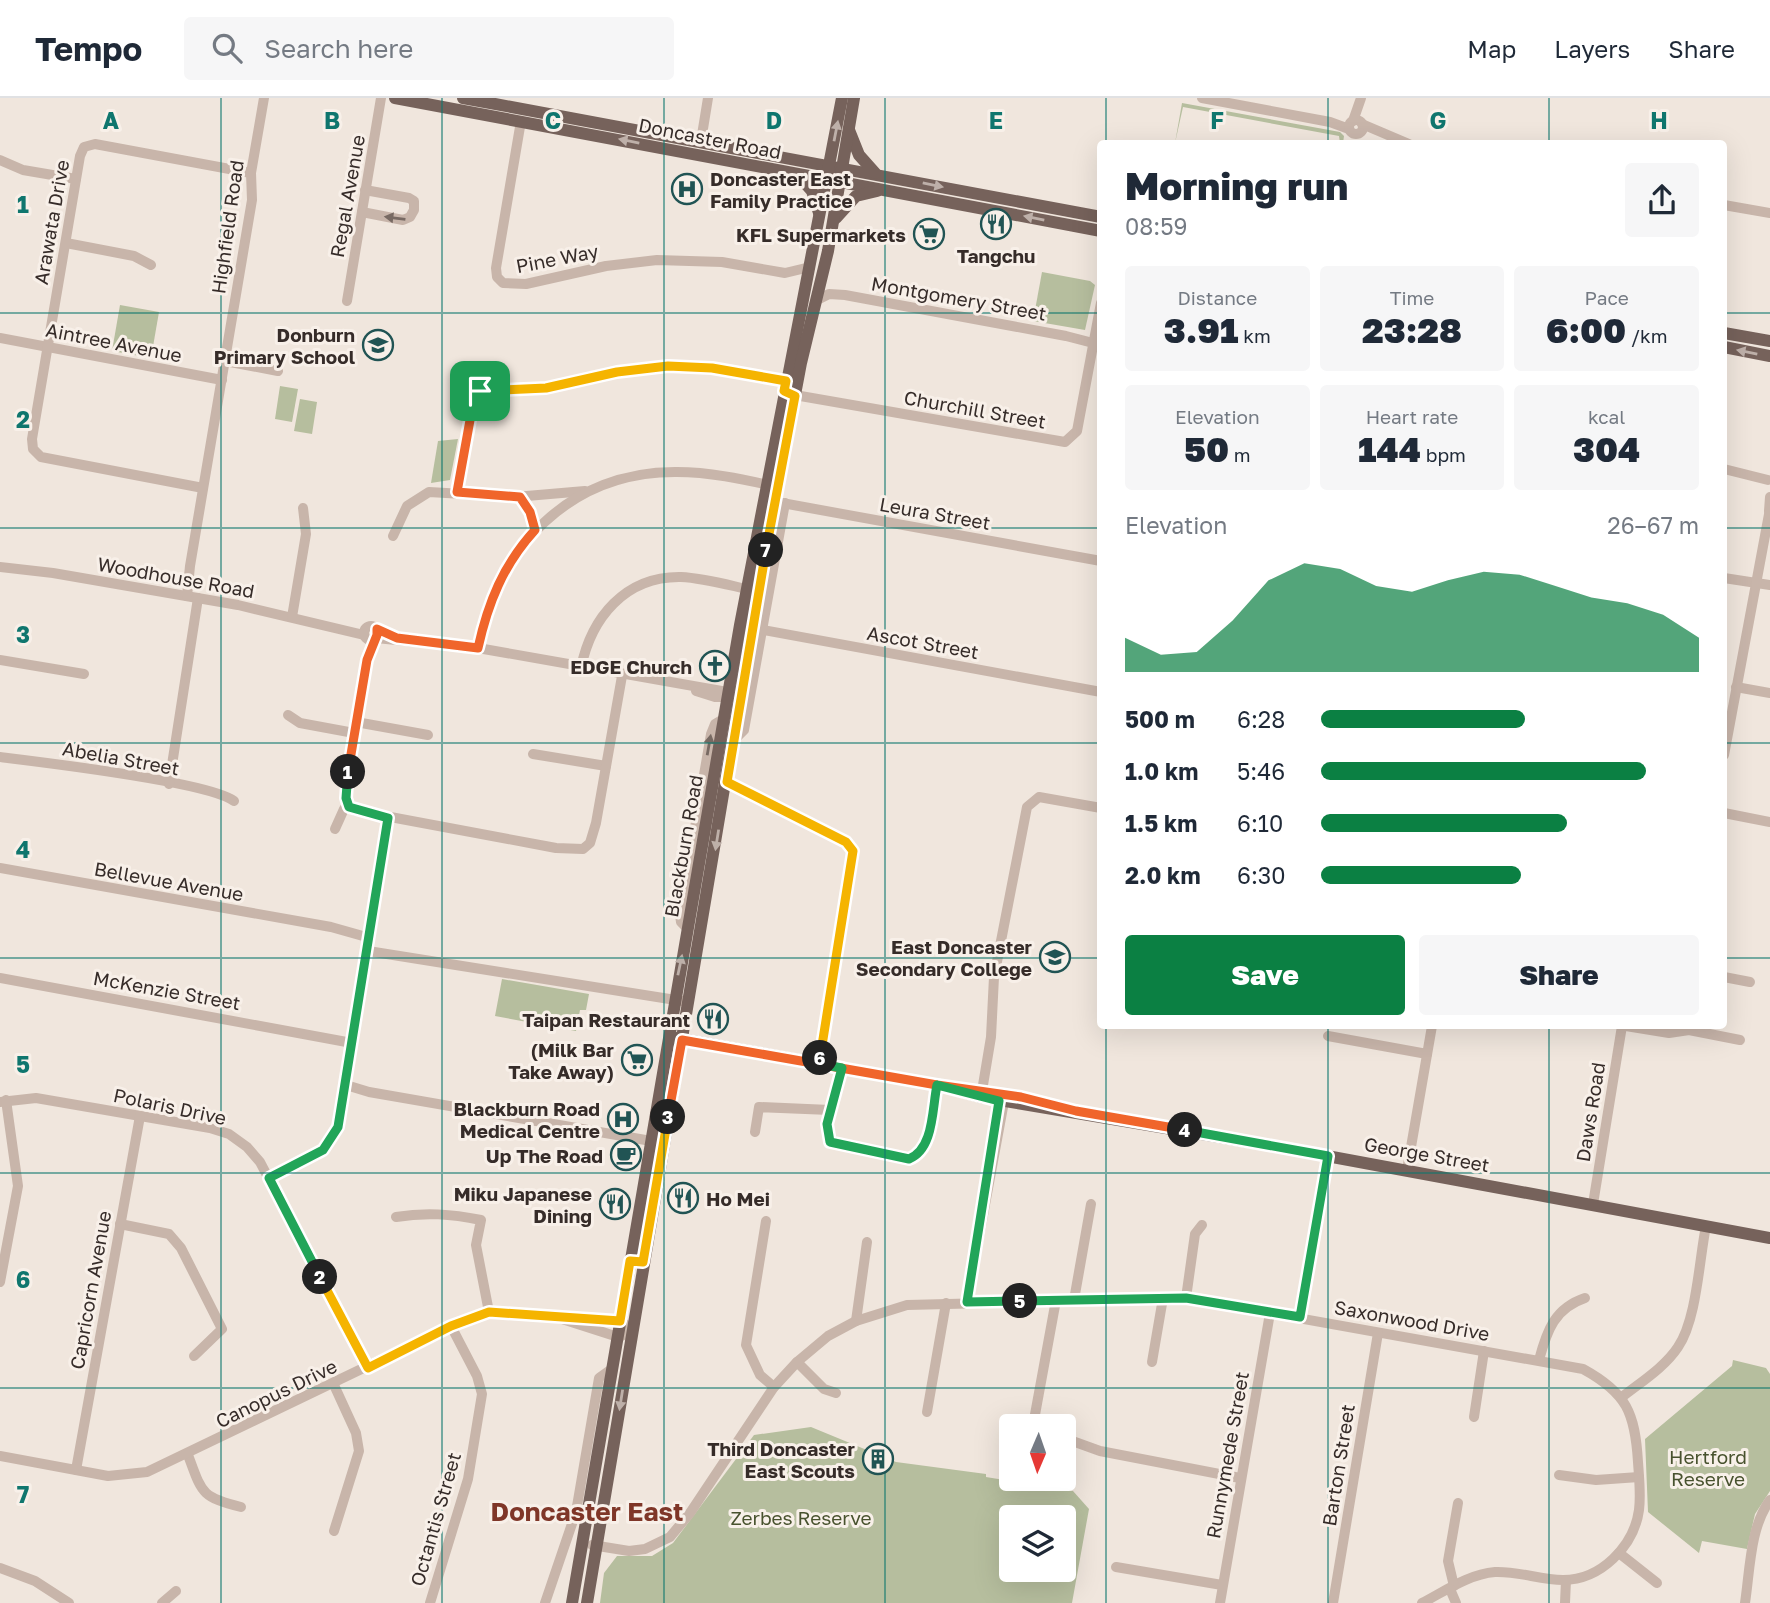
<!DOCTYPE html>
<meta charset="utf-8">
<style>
:root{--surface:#fff;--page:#f6f6f7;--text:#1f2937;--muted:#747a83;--line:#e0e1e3;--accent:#0b8043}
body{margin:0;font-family:"Golos Text",sans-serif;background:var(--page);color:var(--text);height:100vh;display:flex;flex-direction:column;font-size:26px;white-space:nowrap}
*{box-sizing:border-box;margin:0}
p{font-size:23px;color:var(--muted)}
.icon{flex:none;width:38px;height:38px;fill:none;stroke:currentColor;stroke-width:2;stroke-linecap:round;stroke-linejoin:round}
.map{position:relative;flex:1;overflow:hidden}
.side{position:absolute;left:1097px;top:42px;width:630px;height:889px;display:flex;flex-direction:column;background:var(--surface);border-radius:7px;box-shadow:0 7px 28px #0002}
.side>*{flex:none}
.needle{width:46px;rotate:182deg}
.tools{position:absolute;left:999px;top:1316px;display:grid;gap:14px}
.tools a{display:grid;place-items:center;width:77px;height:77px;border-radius:7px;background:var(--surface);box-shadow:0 7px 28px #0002;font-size:35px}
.pin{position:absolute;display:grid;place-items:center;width:60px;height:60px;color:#fff;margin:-30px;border-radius:14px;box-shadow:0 4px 10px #0006}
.km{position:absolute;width:35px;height:35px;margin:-18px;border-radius:50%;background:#222;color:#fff;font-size:19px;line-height:35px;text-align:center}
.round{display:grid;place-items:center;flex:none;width:74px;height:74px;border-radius:7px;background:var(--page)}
.headline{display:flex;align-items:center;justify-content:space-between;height:119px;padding:0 28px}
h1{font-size:38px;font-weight:800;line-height:52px}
.metrics{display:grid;grid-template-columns:repeat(3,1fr);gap:10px;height:119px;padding:7px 28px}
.metrics div{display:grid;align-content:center;border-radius:7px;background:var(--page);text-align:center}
.metrics b{font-size:35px;font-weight:800}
.metrics small{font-size:19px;font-weight:400}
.metrics p{font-size:19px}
.chart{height:196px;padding:14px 28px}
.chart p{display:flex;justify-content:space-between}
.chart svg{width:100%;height:126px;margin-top:7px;fill:var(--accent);opacity:.7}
.primary-button{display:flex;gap:14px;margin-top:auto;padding:14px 28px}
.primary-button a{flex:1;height:80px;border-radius:7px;background:var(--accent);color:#fff;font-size:28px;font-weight:800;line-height:80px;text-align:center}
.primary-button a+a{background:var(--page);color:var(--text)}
ul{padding:0 28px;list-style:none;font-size:23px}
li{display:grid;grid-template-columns:112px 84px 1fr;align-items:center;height:52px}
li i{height:18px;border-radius:9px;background:var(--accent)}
header{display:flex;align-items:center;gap:42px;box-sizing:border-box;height:98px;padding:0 35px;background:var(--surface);border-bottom:2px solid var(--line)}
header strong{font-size:33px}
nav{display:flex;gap:38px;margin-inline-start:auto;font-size:24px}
.search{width:490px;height:63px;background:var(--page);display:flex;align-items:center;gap:18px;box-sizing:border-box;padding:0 24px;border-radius:7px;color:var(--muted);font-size:26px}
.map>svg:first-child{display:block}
</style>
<header>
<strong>Tempo</strong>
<div class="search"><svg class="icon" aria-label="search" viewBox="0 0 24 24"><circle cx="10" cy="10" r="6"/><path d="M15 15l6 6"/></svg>Search here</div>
<nav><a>Map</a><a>Layers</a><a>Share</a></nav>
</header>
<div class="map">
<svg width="1770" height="1505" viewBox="0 0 1770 1505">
<rect width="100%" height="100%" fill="#f0e6dd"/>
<g fill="#b6be9e" fill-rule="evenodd">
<path d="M1182 5 1340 34 1344 38 1343 45H1340L1339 38 1183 9 1175 45Z"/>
<path d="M1042 174 1090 183 1095 187 1085 232 1033 223Z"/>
<path d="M120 207 159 214 151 260 112 253Z"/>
<path d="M280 288 298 291 292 324 275 321Z"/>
<path d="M300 301 317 304 312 336 294 333Z"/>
<path d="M458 341 450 382 431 385 438 343Z"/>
<path d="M502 881 589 896 586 912H580L576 933 495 918Z"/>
<path d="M1733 1262 1766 1270 1770 1276V1393L1755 1416 1747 1451 1702 1443 1699 1455 1648 1414 1645 1341 1732 1268Z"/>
<path d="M811 1329 896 1364 986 1376V1379L1073 1393 1089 1411 1072 1505H600L604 1475 617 1458H652L673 1445 754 1337ZM1012 1419H1064V1472H1012Z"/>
</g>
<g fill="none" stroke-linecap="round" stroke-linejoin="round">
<g stroke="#c8b5aa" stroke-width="10">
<path d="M1202 0 1330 24 1349 31"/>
<circle cx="1356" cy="29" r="7"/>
<path d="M521 23 496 170 497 179 503 185 526 186 606 168 657 162 722 164 785 175 810 169"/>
<path d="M1353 23 1361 0"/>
<path d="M1362 26 1409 46"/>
<path d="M701 43 708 0"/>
<path d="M0 62 23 72 76 81"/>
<path d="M1724 107 1770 115"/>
<path d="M362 114 403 122 410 119 414 112V103L409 100 365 92"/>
<path d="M66 145 134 158 151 167"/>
<path d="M817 202 829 196 845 197 1066 238 1093 245"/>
<path d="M347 203 381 0"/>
<path d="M0 240 222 282"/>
<path d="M225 263 278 273"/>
<path d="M789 296 1065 344 1077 333 1101 205"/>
<path d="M1724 371 1768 382"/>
<path d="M203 390 41 359 33 351 32 341 80 58 84 49 95 46 251 75"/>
<path d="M457 395 473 302 481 292 546 291 617 274 669 268 712 270 793 284"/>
<path d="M520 399 530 414 535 432"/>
<path d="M771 403 1101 463"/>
<path d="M1769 413 1770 399"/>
<path d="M393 438 407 408 429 394 515 399 585 393"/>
<path d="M0 469 53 475 238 507 364 537"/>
<path d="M1724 480 1770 487"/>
<path d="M187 498 190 468 252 102 251 75 264 0"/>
<path d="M292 519 306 436 303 410"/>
<circle cx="371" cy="535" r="7"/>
<path d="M747 529 1101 594"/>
<path d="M376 540 478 550 733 595"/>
<path d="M478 550C497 450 570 373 677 374 709 374 742 381 773 388"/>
<path d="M0 562 84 576"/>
<path d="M581 570C591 520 625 478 681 479 704 480 728 487 751 492"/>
<path d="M1736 589 1770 595"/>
<path d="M696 593 715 599H733"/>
<path d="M288 617 300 625 354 635"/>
<path d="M356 624 428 637"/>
<path d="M733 643 744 632 785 405"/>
<path d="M533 656 606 668"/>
<path d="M1724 657 1770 411"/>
<path d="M0 659C41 664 209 684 234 703"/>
<path d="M347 675 346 702 353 712 556 750 583 751 590 745 596 725 622 578"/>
<path d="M346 679 367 561 374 541"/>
<path d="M727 684 845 743 853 753 819 966"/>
<path d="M169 686 198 500"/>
<path d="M1724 715 1770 724"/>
<path d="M335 731 344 711"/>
<path d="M0 770 331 829 370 840"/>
<path d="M688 831 681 824 680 817 711 636 715 626 725 620"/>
<path d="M368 853 682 903"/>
<path d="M1724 879 1750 884"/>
<path d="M0 880 352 945"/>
<path d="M1626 928 1669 935 1689 932 1740 942"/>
<path d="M1328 938 1427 956"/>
<path d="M842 970 827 1026 830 1044 909 1061C934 1051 932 1011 937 987"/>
<path d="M346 987 369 994 657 1044"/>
<path d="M981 999 991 939 994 879 1027 709 1039 699 1101 710"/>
<path d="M0 1004 36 1000 210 1030 229 1036 247 1049 260 1064 368 1270"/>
<path d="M755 1034 759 1009 830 1012"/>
<path d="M1407 1072 1432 928"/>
<path d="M269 1080 323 1052 338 1029 388 720"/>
<path d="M1593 1106 1622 928"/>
<path d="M396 1119C426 1114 451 1116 481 1122L476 1147 489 1214"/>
<path d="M766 1123 746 1247 760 1277 774 1289"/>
<path d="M120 1126 169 1136 181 1150 222 1231 194 1258"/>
<path d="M0 1184 18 1088 6 1002"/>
<path d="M1186 1200 1195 1136 1202 1127"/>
<path d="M1074 1202 1091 1106"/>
<path d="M967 1204 1003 1009V995"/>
<path d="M1300 1219 1328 1058"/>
<path d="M562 1221 618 1239 632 1234"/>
<path d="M856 1223 867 1144"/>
<path d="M1539 1262C1547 1232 1555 1210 1585 1200"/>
<path d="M797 1264 824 1291 836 1295"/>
<path d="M1152 1264 1163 1200"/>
<path d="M334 1287 356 1335 359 1353 334 1433"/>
<path d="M1622 1299C1641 1284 1665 1269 1678 1249 1697 1221 1699 1162 1706 1128"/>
<path d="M927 1314 946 1205"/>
<path d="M1474 1319 1484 1253"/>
<path d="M1043 1328 1034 1322 1056 1202"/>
<path d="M1064 1340 1100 1353 1240 1380"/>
<path d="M188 1357C202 1395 201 1399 241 1409"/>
<path d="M0 1358 108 1378 147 1374 451 1228 489 1214 609 1221 625 1226"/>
<path d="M76 1372 140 1018"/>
<path d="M1559 1377 1596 1382 1639 1379"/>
<path d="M592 1447 629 1453 645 1451 670 1439 690 1415 774 1289 797 1264 828 1238 856 1223 907 1207 1186 1200 1583 1271C1627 1295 1635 1315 1638 1364 1639 1379 1641 1397 1639 1412 1634 1448 1601 1482 1563 1482 1540 1482 1519 1473 1495 1474 1469 1476 1445 1493 1422 1505"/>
<path d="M1619 1455 1657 1485"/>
<path d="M1116 1469 1222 1487"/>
<path d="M0 1470 35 1483 69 1505"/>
<path d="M1454 1488 1448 1463 1458 1405"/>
<path d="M1450 1491 1456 1505"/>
<path d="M162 1505 176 1493"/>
<path d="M430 1505 468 1381 482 1296 477 1278 451 1228"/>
<path d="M545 1505 576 1414 599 1280 613 1270"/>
<path d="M1220 1505 1270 1215"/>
<path d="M1333 1505 1378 1235"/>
<path d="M1565 1505 1566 1482"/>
<path d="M1745 1505C1750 1472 1750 1429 1770 1402"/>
</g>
<g stroke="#76625b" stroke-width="12">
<path d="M395 0 1101 133"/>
<path d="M463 0 1101 119"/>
<path d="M849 32 859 57 875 75"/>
<path d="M798 77 812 93 819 115"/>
<path d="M836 120 856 98 877 93"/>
<path d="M1724 235 1770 243"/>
<path d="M1724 249 1770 258"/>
<path d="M675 940 943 988"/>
<path d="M937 987 981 999 1273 1048 1770 1140"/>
<path d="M572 1505 740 527 842 0"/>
<path d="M587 1505 751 530 801 265 828 153 854 0"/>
</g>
</g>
<defs><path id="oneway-solid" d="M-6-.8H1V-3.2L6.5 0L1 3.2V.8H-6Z" transform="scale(1.75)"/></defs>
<g fill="#beb0a9">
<use href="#oneway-solid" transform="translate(836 33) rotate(-79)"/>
<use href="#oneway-solid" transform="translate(629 43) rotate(-169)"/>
<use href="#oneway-solid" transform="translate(933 87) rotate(12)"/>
<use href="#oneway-solid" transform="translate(1034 120) rotate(-169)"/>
<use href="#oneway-solid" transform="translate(1747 254) rotate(-169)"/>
<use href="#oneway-solid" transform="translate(717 742) rotate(99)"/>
<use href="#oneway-solid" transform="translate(680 867) rotate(-78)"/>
<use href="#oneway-solid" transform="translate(621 1302) rotate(99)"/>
</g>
<g fill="#786a63">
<use href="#oneway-solid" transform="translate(395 120) rotate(-173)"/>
<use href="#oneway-solid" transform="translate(709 647) rotate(-80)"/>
</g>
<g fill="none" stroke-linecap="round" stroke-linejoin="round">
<g stroke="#fff" stroke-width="14">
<path id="split-1" d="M348 674 367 562 377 537V531L397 540 478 550C488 505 503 467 535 432L530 414 520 399 457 394 474 300 480 293"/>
</g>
<g stroke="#fff" stroke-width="14">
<path id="split-2" d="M320 1179 269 1080 323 1052 338 1029 388 720 349 709 346 700 348 674"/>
</g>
<g stroke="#fff" stroke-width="14">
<path id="split-3" d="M320 1179 368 1270 451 1228 489 1214 620 1223 630 1163 643 1164 668 1019"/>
</g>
<g stroke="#fff" stroke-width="14">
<path id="split-4" d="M668 1019 682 942 937 987 1021 999 1076 1013 1185 1032"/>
</g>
<g stroke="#fff" stroke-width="14">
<path id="split-5" d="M1020 1203 1186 1200 1300 1219 1328 1058 1185 1032"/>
</g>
<g stroke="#fff" stroke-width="14">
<path id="split-6" d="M820 960V966L842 970 827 1026 830 1044 909 1061C934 1051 932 1011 937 987L999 1003 967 1204 1020 1203"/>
</g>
<g stroke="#fff" stroke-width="14">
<path id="split-7" d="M766 452 727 684 846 744 853 753 820 960"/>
</g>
<g stroke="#fff" stroke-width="14">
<path id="split-8" d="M480 293 546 290 617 274 668 268 712 270 786 283 784 293 795 298 766 452"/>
</g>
<use href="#split-1" stroke="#f0652b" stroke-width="9"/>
<use href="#split-2" stroke="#22a559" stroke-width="9"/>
<use href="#split-3" stroke="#f5b400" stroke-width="9"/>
<use href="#split-4" stroke="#f0652b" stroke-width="9"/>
<use href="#split-5" stroke="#22a559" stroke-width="9"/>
<use href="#split-6" stroke="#22a559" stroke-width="9"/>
<use href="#split-7" stroke="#f5b400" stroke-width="9"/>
<use href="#split-8" stroke="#f5b400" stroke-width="9"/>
</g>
<path fill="none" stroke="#0f766e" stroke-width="2" stroke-opacity="0.55" d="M221 0V1505M442 0V1505M664 0V1505M885 0V1505M1106 0V46M1328 0V46M1549 0V46M0 215H1101M1724 215H1770M0 430H1101M1724 430H1770M0 645H1101M1724 645H1770M0 860H1101M1724 860H1770M1106 928V1505M1328 928V1505M1549 928V1505M0 1075H1770M0 1290H1770"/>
<defs>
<g id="hospital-ring" transform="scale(1.575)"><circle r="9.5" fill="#f8f0e9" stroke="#215454" stroke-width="1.5"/><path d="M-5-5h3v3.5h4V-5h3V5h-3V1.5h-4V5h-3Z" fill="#215454"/></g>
<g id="restaurant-ring" transform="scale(1.575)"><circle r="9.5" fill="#f8f0e9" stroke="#215454" stroke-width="1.5"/><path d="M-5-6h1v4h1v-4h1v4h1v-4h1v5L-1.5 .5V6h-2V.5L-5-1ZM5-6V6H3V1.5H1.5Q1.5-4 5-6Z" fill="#215454"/></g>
<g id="supermarket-ring" transform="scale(1.575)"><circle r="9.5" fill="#f8f0e9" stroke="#215454" stroke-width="1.5"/><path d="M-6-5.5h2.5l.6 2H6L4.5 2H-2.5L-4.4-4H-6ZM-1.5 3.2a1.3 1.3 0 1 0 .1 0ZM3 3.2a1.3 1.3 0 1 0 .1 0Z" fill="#215454"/></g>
<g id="school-ring" transform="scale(1.575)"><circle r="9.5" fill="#f8f0e9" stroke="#215454" stroke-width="1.5"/><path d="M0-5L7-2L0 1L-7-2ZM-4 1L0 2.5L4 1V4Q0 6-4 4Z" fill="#215454"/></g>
<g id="church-ring" transform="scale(1.575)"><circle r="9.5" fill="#f8f0e9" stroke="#215454" stroke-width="1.5"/><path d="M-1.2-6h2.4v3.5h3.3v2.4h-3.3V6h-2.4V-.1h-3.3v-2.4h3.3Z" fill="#215454"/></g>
<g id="cafe-ring" transform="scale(1.575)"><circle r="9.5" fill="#f8f0e9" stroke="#215454" stroke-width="1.5"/><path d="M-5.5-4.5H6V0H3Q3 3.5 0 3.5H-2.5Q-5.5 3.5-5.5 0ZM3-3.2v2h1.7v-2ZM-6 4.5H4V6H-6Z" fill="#215454"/></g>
<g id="building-ring" transform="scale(1.575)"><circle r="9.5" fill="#f8f0e9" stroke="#215454" stroke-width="1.5"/><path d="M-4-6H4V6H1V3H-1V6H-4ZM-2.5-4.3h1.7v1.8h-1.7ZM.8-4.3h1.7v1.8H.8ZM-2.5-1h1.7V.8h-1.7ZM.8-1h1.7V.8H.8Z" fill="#215454"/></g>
</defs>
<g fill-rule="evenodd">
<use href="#hospital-ring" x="687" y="91"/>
<use href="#restaurant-ring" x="996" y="126"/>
<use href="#supermarket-ring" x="929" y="136"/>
<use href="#school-ring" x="378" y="247"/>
<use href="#church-ring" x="715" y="568"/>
<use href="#school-ring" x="1055" y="859"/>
<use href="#restaurant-ring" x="713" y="921"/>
<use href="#supermarket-ring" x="637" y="962"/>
<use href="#hospital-ring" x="623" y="1021"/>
<use href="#cafe-ring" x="626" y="1057"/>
<use href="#restaurant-ring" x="683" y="1100"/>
<use href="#restaurant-ring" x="615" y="1106"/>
<use href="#building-ring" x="878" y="1361"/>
</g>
<g text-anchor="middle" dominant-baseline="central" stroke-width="6" stroke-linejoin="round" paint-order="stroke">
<g font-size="19" fill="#362c29" stroke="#f8f0e9">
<text transform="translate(710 40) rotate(11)">Doncaster Road</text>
<text transform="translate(347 98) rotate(-80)">Regal Avenue</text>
<text transform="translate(51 124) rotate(-80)">Arawata Drive</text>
<text transform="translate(227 129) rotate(-82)">Highfield Road</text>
<text transform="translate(557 160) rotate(-11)">Pine Way</text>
<text transform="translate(959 200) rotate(10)">Montgomery Street</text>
<text transform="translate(114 244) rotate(11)">Aintree Avenue</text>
<text transform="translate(975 311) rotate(10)">Churchill Street</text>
<text transform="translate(935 415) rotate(10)">Leura Street</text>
<text transform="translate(176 479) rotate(10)">Woodhouse Road</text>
<text transform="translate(923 544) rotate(10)">Ascot Street</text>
<text transform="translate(121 660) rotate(10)">Abelia Street</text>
<text transform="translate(683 748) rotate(-80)">Blackburn Road</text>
<text transform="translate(169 783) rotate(10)">Bellevue Avenue</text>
<text transform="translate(167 892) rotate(10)">McKenzie Street</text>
<text transform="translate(170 1008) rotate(12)">Polaris Drive</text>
<text transform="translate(1590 1014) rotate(-81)">Daws Road</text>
<text transform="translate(1427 1056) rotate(10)">George Street</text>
<text transform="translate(90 1192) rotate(-80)">Capricorn Avenue</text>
<text transform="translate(1412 1222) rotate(10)">Saxonwood Drive</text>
<text transform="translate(276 1295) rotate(-26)">Canopus Drive</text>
<text transform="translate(1227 1357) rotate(-80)">Runnymede Street</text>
<text transform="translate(1338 1367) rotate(-81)">Barton Street</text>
<text transform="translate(435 1421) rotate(-74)">Octantis Street</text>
</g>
<g font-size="19" font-weight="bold" fill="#362c29" stroke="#f8f0e9" text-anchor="end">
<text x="710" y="80" text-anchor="start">Doncaster East<tspan x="710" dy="22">Family Practice</tspan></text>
<text x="906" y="136">KFL Supermarkets</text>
<text x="996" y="157" text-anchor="middle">Tangchu</text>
<text x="355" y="236">Donburn<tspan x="355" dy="22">Primary School</tspan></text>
<text x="692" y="568">EDGE Church</text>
<text x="1032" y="848">East Doncaster<tspan x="1032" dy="22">Secondary College</tspan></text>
<text x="690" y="921">Taipan Restaurant</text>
<text x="614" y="951">(Milk Bar<tspan x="614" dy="22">Take Away)</tspan></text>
<text x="600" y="1010">Blackburn Road<tspan x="600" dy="22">Medical Centre</tspan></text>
<text x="603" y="1057">Up The Road</text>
<text x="592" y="1095">Miku Japanese<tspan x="592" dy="22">Dining</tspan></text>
<text x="706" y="1100" text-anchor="start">Ho Mei</text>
<text x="855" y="1350">Third Doncaster<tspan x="855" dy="22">East Scouts</tspan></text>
</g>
<g font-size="19" fill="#48522e" stroke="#f8f0e9">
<text x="1708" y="1358">Hertford<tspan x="1708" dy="22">Reserve</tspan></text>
<text x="801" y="1419">Zerbes Reserve</text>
</g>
<g font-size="26" font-weight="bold" fill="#7f3628" stroke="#f8f0e9">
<text x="587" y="1413">Doncaster East</text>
</g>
</g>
<g font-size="23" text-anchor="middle" font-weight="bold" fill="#0f766e" stroke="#f8f0e9" stroke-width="6" stroke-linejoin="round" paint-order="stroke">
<text x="111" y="31">A</text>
<text x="332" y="31">B</text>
<text x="553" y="31">C</text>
<text x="774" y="31">D</text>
<text x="996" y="31">E</text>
<text x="1217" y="31">F</text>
<text x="1438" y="31">G</text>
<text x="1659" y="31">H</text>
<text x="23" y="115">1</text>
<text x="23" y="330">2</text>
<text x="23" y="545">3</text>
<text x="23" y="760">4</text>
<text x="23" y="975">5</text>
<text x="23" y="1190">6</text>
<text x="23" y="1405">7</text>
</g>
</svg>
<div class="tools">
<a><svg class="needle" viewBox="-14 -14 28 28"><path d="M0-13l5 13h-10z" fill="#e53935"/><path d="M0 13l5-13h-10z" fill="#747a83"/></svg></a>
<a><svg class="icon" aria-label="layers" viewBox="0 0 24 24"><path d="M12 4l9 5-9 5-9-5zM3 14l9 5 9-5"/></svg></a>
</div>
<div class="pin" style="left:480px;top:293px;background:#1e9e55"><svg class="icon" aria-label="arrive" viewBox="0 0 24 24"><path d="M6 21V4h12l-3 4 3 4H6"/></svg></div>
<b class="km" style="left:348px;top:674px">1</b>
<b class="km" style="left:320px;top:1179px">2</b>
<b class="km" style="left:668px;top:1019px">3</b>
<b class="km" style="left:1185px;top:1032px">4</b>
<b class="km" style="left:1020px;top:1203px">5</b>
<b class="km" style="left:820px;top:960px">6</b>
<b class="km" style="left:766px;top:452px">7</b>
<section class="side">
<div class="headline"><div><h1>Morning run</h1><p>08:59</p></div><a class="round"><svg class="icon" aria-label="share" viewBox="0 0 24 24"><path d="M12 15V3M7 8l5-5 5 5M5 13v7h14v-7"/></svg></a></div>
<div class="metrics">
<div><p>Distance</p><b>3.91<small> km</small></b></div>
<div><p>Time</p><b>23:28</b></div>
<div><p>Pace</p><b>6:00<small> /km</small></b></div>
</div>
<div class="metrics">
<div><p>Elevation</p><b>50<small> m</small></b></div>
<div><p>Heart rate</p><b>144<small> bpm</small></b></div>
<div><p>kcal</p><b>304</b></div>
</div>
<div class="chart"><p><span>Elevation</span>26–67 m</p>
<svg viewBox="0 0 160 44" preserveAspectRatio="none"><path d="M0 44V32L10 38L20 37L30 26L40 12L50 6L60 8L70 14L80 16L90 12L100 9L110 10L120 14L130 18L140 20L150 24L160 32V44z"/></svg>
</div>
<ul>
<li><b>500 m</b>6:28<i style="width:54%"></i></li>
<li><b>1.0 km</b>5:46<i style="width:86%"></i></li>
<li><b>1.5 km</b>6:10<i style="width:65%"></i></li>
<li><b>2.0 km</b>6:30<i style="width:53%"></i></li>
</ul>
<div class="primary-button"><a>Save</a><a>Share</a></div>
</section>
</div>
